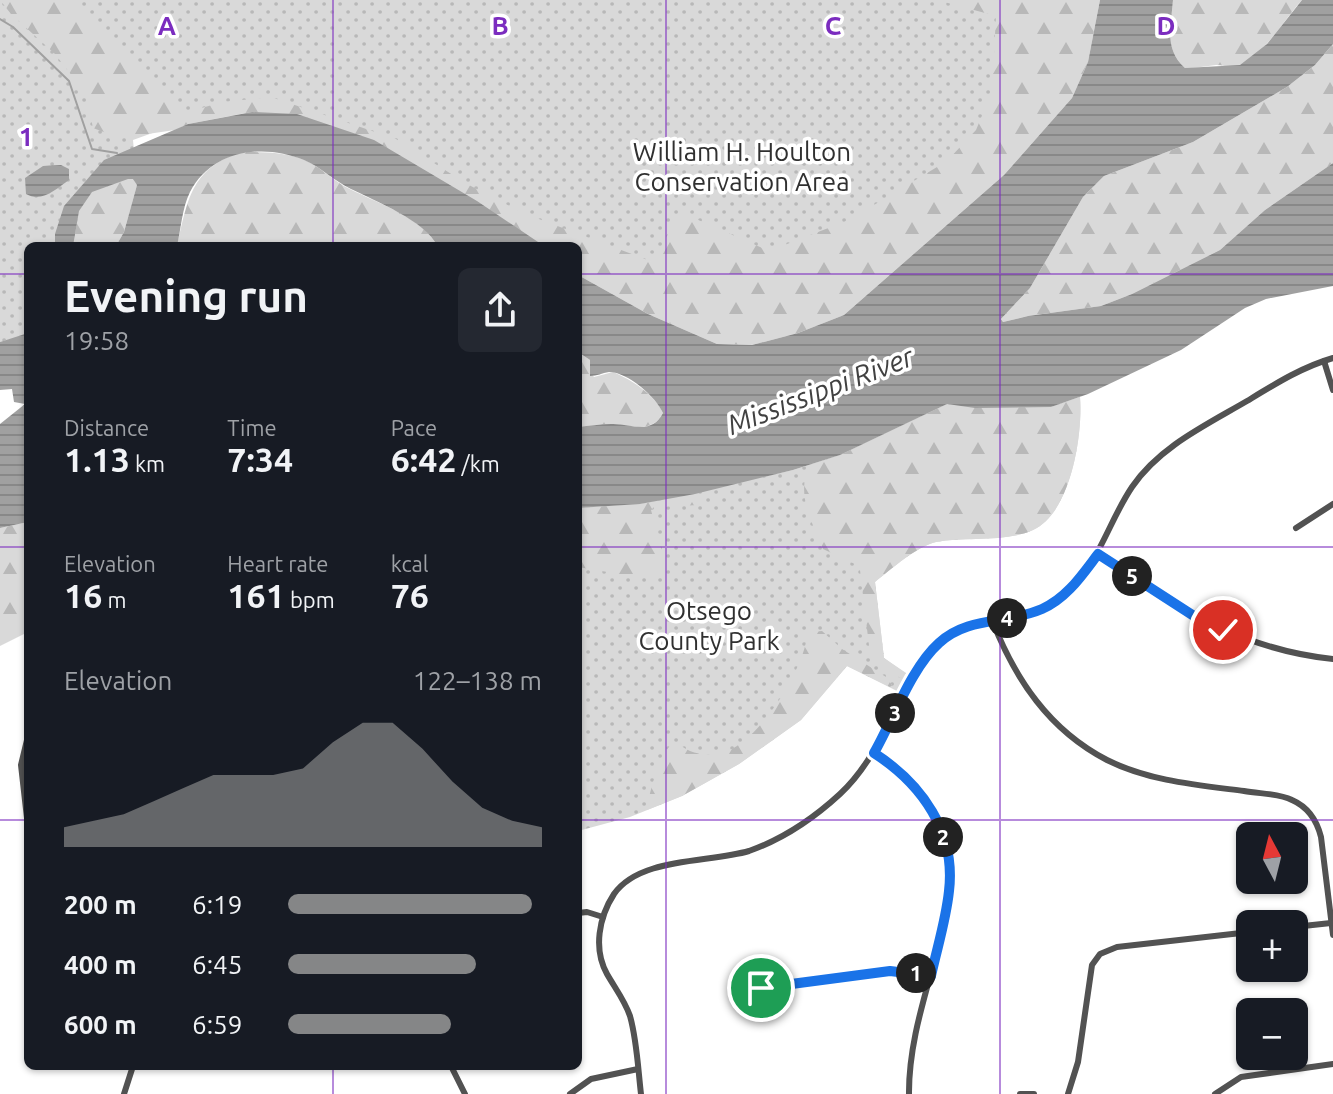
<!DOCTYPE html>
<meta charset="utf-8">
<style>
:root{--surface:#171b24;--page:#242831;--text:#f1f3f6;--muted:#9ea1a6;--accent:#858687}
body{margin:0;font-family:Ubuntu,sans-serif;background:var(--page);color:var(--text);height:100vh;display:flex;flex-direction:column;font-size:30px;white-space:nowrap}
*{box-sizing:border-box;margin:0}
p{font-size:26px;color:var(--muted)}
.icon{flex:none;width:44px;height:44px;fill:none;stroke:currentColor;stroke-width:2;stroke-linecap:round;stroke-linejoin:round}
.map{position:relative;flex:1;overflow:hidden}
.panel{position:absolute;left:24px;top:242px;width:558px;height:828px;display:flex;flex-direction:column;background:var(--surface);border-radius:12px;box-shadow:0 2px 6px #0004}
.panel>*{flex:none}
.needle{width:52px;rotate:353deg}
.tools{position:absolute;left:1236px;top:822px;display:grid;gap:16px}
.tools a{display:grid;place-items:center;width:72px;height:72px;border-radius:12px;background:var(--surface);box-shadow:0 2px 6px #0004;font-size:40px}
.pin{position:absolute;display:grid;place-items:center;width:68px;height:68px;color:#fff;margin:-34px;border:4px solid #fff;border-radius:50%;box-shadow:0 2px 8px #0007}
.km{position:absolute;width:40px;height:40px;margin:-20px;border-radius:50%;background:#222;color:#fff;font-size:22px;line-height:40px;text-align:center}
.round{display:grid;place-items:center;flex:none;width:84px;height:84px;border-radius:12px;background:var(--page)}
.head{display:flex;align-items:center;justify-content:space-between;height:136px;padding:0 40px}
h1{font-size:44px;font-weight:700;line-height:60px}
.stats{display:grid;grid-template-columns:repeat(3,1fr);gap:12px;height:136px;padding:8px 40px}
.stats div{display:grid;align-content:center}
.stats b{font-size:34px;font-weight:700}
.stats small{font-size:22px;font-weight:400}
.stats p{font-size:22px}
.chart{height:224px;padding:16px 40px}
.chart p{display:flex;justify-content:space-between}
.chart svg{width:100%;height:144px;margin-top:8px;fill:var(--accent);opacity:.7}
ul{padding:0 40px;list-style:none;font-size:26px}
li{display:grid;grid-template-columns:128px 96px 1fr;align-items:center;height:60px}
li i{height:20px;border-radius:10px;background:var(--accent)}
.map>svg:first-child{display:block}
</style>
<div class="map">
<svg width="1333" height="1094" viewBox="0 0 1333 1094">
<defs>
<pattern id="grass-dots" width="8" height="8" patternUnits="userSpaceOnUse" patternTransform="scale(2)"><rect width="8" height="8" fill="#d9d9d9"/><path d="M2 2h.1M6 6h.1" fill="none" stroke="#b8b8b8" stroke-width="1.8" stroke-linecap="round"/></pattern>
<pattern id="forest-firs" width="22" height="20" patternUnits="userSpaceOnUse" patternTransform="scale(2)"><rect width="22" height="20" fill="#d9d9d9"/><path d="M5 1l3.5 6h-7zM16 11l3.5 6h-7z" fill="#b8b8b8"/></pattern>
<pattern id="water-rules" width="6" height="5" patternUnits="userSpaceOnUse" patternTransform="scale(2)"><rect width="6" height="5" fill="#a0a0a0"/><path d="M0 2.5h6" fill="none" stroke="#888"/></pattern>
</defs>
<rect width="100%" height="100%" fill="#fff"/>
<g fill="url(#grass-dots)">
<path d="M0 0H1093L840 303 578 246H543L227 106 133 140 137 185 111 246H28V332L26 335 0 342Z"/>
<path d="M1080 397C1083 434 1071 513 1033 530 1004 543 966 536 936 542 917 546 890 570 875 582L884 658 912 677 903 694 847 666 801 720 739 764 682 796 630 817 578 831V508L640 504 793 470 840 455 947 404 1051 407Z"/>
</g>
<g fill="url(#forest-firs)">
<path d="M0 0H74L187 112 223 102 271 97 396 139 467 184 523 213 653 262 680 212 769 251 849 220 947 161 976 130 992 92 996 16 937 0H1100L1088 62 1072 98 1004 175 844 315 798 333 752 345 717 344 648 314 578 275V246H544L374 140 297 114 251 112 188 124 175 130 120 138 93 128 86 94 55 54 11 14Z"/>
<path d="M1173 0H1302C1283 21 1267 51 1241 65 1232 69 1225 65 1216 65 1206 66 1196 68 1185 68 1164 49 1171 27 1173 0Z"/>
<path d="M1333 44V163L1265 210 1220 250 1132 294 1101 306 1028 316 1003 322 1001 319 1030 288 1083 197 1104 176 1193 142 1287 87 1315 65Z"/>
<path d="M240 152C261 152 283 152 302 159 318 165 329 177 344 186 371 201 424 217 437 246H177C188 200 190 170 240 152Z"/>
<path d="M128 179H133L137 185 124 232 116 246H73L79 211 92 192Z"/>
<path d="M578 352 590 360V372L594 377 613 372C632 380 654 394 663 413 651 435 631 424 611 424 600 424 589 426 578 427Z"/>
<path d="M1080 397C1083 434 1071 513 1033 530 1004 543 966 536 936 542 917 546 890 570 875 582L884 658 909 676 900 678 875 660 870 654 860 570 857 565 823 549C812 522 795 493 810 465L840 455 947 404 975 408 1051 407Z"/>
<path d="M695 494H702L703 500 699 505 654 507 651 510 665 563 657 576 637 577 578 567V508L640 504Z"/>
<path d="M28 522V632L0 646V528Z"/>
<path d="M822 631 842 649 886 677 892 685 890 687 847 666 801 720 739 764 682 796 647 810C648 794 661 752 673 743 681 744 683 748 690 751 699 755 712 755 721 753 757 746 804 669 807 636L812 632Z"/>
</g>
<g fill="url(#water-rules)">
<path d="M1100 0H1173C1171 27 1164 49 1185 68L1240 65 1267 44 1302 0H1333V44L1315 65 1287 87 1193 142 1104 176 1083 197 1030 288 1001 319 1003 322 1028 316 1101 306 1132 294 1220 250 1265 210 1333 163V286L1266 299 1245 308 1181 350 1088 394 1051 407 975 408 947 404 840 455 793 470 695 494 640 504 578 508V427C589 426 600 424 611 424 631 423 651 436 663 413 656 397 628 372 609 372 602 373 597 376 590 376V360L578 352V275L648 314 717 344 752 345 798 333 844 315 1004 175 1072 98 1088 62Z"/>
<path d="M252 112 297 114 374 140 477 201 544 246H437C426 221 375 201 351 189 334 181 321 167 304 160 263 143 212 150 190 192 182 208 181 229 177 246H116L124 232 137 185 133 179H128L92 192 79 211 73 246H55V234L64 206 104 160 188 124Z"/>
<path d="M61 165 69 169V180C56 189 42 203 26 194L25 178 43 166Z"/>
<path d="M28 333V522L0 528V424L25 404 14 402 12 389 0 390V342Z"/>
</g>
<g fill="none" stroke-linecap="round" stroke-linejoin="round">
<path stroke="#a0a0a0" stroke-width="2" d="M0 19 13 27 69 81 92 149 117 153"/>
<g stroke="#525252" stroke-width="6">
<path d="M1324 361 1333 390"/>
<path d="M1296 528 1333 504"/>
<path d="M1098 554C1177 605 1236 649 1333 659"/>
<path d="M992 620C1015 679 1049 730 1107 760 1149 781 1197 785 1244 791 1260 794 1278 793 1292 800 1308 807 1317 821 1321 837L1333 935"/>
<path d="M28 736 21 765 28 827"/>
<path d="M874 753C1020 852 908 964 909 1094"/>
<path d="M578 913 587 912 603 917"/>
<path d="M1294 927 1331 923"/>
<path d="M761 988 890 971 931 976"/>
<path d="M451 1066 465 1094"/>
<path d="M124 1094 133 1066"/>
<path d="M570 1094 591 1079 638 1069"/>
<path d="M641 1094C638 1069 637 1041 630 1016 625 1001 615 988 607 974 593 949 599 917 614 894 640 857 708 863 749 851 783 839 814 818 840 794 883 754 895 696 930 652 964 611 1021 628 1061 597 1098 569 1107 524 1132 487 1159 447 1206 425 1247 401 1275 384 1302 367 1333 358"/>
<path d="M1020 1094H1034"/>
<path d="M1068 1094 1078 1062 1092 965 1100 954 1117 947 1250 932"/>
<path d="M1215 1094 1241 1077 1333 1064"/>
</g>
</g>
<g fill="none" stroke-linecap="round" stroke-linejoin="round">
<g stroke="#fff" stroke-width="16">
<path id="route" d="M761 988 890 971 931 976C937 948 946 920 949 891 956 832 922 784 874 753 893 720 911 668 939 643 968 616 1008 624 1042 609 1067 598 1082 575 1098 554L1197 618 1223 630"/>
</g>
<use href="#route" stroke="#1a73e8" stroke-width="10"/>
</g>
<path fill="none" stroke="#7b2cbf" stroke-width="2" stroke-opacity="0.55" d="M333 0V246M666 0V1094M1000 0V1094M0 274H28M578 274H1333M0 547H28M578 547H1333M0 820H28M578 820H1333M333 1066V1094"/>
<g text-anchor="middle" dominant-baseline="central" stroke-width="7" stroke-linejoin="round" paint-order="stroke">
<g font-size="26" fill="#303030" stroke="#fff">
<text x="742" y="151">William H. Houlton<tspan x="742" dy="30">Conservation Area</tspan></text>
<text x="709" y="610">Otsego<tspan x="709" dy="30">County Park</tspan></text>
</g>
<g font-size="28" font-style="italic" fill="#414141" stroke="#fff">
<text transform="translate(820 390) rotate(-21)">Mississippi River</text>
</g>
</g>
<g font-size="26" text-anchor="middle" font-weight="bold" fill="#7b2cbf" stroke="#fff" stroke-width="7" stroke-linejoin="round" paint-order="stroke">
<text x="167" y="35">A</text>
<text x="500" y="35">B</text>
<text x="833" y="35">C</text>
<text x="1166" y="35">D</text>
<text x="26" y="146">1</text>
</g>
</svg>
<div class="tools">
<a><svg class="needle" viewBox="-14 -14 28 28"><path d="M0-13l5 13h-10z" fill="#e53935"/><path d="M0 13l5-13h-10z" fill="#9ea1a6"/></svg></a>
<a>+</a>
<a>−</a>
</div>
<div class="pin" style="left:761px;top:988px;background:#1e9e55"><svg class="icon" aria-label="arrive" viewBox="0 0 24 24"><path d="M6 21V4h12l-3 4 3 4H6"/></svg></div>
<div class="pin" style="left:1223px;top:630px;background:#d93025"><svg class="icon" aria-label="check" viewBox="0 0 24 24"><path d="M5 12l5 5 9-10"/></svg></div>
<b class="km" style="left:916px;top:973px">1</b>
<b class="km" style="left:943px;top:837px">2</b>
<b class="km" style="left:895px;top:713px">3</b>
<b class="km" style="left:1007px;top:618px">4</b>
<b class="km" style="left:1132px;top:576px">5</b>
<section class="panel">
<div class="head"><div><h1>Evening run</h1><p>19:58</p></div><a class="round"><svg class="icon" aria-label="share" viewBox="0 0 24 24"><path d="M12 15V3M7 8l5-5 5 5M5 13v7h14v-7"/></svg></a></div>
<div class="stats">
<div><p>Distance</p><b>1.13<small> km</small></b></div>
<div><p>Time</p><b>7:34</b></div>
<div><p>Pace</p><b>6:42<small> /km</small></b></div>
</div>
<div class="stats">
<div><p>Elevation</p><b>16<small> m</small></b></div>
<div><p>Heart rate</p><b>161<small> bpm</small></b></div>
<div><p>kcal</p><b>76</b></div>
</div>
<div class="chart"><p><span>Elevation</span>122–138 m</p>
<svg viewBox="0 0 160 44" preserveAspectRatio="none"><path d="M0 44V38L10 36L20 34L30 30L40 26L50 22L60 22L70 22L80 20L90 12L100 6L110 6L120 14L130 24L140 32L150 36L160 38V44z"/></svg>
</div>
<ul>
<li><b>200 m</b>6:19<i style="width:96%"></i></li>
<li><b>400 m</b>6:45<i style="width:74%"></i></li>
<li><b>600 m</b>6:59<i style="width:64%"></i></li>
</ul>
</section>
</div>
